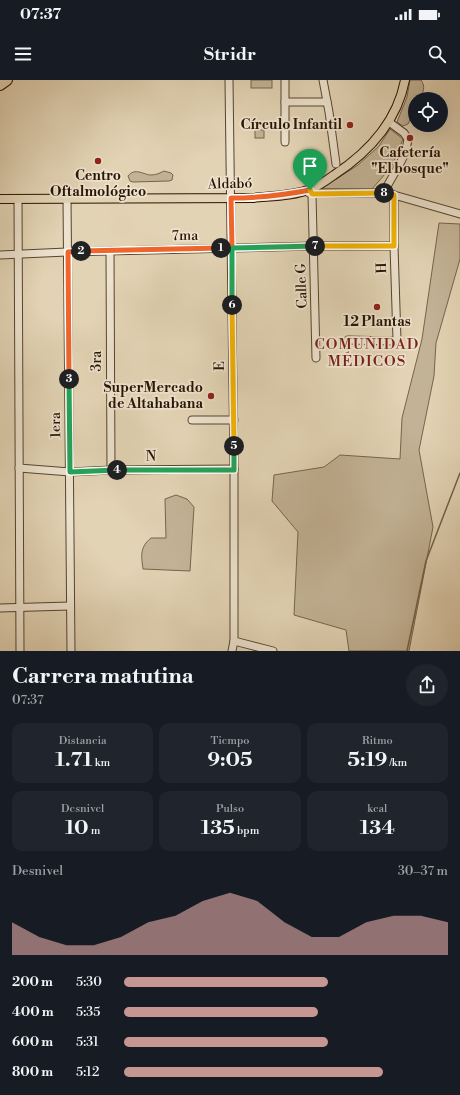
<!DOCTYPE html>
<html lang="es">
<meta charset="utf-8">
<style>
:root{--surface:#171b24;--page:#20242c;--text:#f1f3f6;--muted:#9ea1a6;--accent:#c59692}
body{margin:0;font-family:"Libre Bodoni",serif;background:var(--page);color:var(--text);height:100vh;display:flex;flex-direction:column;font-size:15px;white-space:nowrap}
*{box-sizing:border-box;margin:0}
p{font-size:13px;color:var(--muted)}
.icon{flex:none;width:22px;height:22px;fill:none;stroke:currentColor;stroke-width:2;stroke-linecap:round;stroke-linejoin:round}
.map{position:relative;height:571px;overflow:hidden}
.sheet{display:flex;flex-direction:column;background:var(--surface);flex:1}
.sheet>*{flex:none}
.tools{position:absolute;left:408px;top:12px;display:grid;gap:8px}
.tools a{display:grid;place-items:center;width:40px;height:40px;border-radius:50%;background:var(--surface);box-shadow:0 4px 16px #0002;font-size:20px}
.pin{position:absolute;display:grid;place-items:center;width:34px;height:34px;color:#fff;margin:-41px -17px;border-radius:50% 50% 50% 0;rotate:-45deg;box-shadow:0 0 4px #0007}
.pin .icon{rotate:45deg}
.km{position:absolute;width:20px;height:20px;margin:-10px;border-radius:50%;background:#222;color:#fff;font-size:11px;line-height:20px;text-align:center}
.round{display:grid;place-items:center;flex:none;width:42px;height:42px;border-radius:21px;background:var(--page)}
.head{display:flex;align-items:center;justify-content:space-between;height:68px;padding:0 12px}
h1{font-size:22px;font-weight:800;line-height:30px}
.figures{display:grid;grid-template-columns:repeat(3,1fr);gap:6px;height:68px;padding:4px 12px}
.figures div{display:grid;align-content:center;border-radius:10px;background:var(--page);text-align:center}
.figures b{font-size:20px;font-weight:800}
.figures small{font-size:11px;font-weight:400}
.figures p{font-size:11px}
.chart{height:112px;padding:8px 12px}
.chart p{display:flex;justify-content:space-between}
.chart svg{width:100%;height:72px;margin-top:4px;fill:var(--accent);opacity:.7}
ul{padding:0 12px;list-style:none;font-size:13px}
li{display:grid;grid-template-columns:64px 48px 1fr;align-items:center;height:30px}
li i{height:10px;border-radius:5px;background:var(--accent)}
.status{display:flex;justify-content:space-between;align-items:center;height:28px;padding:0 20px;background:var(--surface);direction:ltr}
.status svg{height:11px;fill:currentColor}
header{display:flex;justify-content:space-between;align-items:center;height:52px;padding:0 12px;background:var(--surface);font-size:18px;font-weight:800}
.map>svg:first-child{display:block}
</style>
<div class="status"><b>07:37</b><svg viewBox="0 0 49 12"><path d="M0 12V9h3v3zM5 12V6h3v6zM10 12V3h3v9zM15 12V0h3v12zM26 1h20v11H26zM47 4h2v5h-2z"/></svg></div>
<header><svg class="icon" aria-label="menu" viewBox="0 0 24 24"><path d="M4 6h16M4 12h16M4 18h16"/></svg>Stridr<svg class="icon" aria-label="search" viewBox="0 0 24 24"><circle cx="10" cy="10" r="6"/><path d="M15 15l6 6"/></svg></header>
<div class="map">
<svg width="460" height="571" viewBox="0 0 460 571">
<rect width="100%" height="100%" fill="#e2d3b4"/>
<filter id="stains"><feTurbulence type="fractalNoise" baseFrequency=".005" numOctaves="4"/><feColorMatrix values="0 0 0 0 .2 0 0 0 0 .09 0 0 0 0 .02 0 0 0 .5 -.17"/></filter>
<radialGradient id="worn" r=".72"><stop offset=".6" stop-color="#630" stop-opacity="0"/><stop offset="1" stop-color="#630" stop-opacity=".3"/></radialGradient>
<g fill="#c3b396" stroke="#76644c">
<rect x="251" y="0" width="21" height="8"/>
<path d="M410 0H421C426 7 423 12 420 19H415V30L408 44 403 46 397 42 407 17Z"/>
<path d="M390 49 403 59 392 86 372 109H321L358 85 379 66Z"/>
<rect x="255" y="50" width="9" height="8"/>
<path d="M164 91 171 93 173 95 172 100 169 101 133 102 130 101 128 96C135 87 144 95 151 95 156 95 160 93 164 91Z"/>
<path d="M439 143 460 144V179L436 263 434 296 419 370 433 447 409 571H349L346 550 294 535 298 452 272 421 274 395 324 387 340 375 400 379 402 338 422 259Z"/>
<path d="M176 415 187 419 194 427 190 491 143 489C141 475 140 467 151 458H166L165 419Z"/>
</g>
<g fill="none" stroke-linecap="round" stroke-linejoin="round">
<path stroke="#736048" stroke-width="1.5" d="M407 571 426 481 460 393"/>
<g stroke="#58442e" stroke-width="9">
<g id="minor">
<path d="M229 0 234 389V561L232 571"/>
<path d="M323 0 329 32 336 84"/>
<path d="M285 22H327"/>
<path d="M285 62V0"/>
<path d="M310 110 312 114 316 278"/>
<path d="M309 113H384L394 115 460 134"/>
<path d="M384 113C392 94 406 80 408 59L404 53 389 42"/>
<path d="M67 118 71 571"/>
<path d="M18 119 20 571"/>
<path d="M110 171 111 390"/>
<path d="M0 175 67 172 313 166H394"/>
<path d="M348 260 395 261 397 260 394 166V115"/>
<path d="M192 340H234"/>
<path d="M19 388 70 392 111 390 234 389"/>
<path d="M0 528 70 526"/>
<path d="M234 561 273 571"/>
</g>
</g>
<g stroke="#2a1402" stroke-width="10">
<path id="major" d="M0 119 253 118C272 116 293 116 311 109 319 106 327 100 334 95 369 72 397 42 405 0"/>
</g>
<g stroke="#2a1402" stroke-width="12">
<path id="highway" d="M0 5 7 0"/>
</g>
<use href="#minor" stroke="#ece2ce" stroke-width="7"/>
<use href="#major" stroke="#e2d3b4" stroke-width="8"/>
<use href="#highway" stroke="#e2d3b4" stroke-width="10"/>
</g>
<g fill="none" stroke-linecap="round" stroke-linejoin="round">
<g stroke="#fff" stroke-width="8">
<path id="split-1" d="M221 168H232L231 118C258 118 284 115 310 110"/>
</g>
<g stroke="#fff" stroke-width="8">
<path id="split-2" d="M81 171 221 168"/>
</g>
<g stroke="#fff" stroke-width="8">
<path id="split-3" d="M69 299 68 172 81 171"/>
</g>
<g stroke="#fff" stroke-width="8">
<path id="split-4" d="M69 299 70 392 117 390"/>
</g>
<g stroke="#fff" stroke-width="8">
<path id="split-5" d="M117 390H234V366"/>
</g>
<g stroke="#fff" stroke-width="8">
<path id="split-6" d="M232 225 234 366"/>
</g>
<g stroke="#fff" stroke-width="8">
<path id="split-7" d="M232 225V168L315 166"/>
</g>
<g stroke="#fff" stroke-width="8">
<path id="split-8" d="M315 166H394V115L384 113"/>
</g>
<g stroke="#fff" stroke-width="8">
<path id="split-9" d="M310 110 312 114 384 113"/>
</g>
<use href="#split-1" stroke="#f0652b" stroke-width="5"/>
<use href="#split-2" stroke="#f0652b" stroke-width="5"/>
<use href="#split-3" stroke="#f0652b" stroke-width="5"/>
<use href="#split-4" stroke="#22a559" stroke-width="5"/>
<use href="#split-5" stroke="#22a559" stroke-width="5"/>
<use href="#split-6" stroke="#f5b400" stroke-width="5"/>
<use href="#split-7" stroke="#22a559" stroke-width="5"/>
<use href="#split-8" stroke="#f5b400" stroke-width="5"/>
<use href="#split-9" stroke="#f5b400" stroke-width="5"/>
</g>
<g fill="#8f2418" stroke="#ece2ce" stroke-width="1.5">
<circle cx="350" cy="45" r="4"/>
<circle cx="410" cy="58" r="4"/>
<circle cx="98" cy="81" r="4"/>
<circle cx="377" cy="227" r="4"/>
<circle cx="211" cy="316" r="4"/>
</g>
<g text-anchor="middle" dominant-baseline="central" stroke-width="3.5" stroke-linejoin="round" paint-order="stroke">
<g font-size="14" font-weight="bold" fill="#2a1402" stroke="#ece2ce">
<text x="342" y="45" text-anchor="end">Círculo Infantil</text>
<text x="410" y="73">Cafetería<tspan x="410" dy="16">"El bosque"</tspan></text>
<text x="98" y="96">Centro<tspan x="98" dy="16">Oftalmológico</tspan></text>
<text x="377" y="242">12 Plantas</text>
<text x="203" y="308" text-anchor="end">SuperMercado<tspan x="203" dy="16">de Altahabana</tspan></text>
</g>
<g font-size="14" fill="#2a1402" stroke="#ece2ce">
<text transform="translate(230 104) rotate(-1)">Aldabó</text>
<text transform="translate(185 156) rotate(-1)">7ma</text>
<text transform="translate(382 188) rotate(-92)">H</text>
<text transform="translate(302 206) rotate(-92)">Calle G</text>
<text transform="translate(97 281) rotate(-90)">3ra</text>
<text transform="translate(220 286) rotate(-91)">E</text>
<text transform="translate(56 345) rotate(-91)">1era</text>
<text x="151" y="377">N</text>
</g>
<g font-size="15" letter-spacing="1" fill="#7a1f14" stroke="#ece2ce">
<text x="367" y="264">COMUNIDAD<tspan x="367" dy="17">MÉDICOS</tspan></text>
</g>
</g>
<rect width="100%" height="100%" filter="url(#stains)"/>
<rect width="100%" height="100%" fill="url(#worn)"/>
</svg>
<div class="tools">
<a><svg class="icon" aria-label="locate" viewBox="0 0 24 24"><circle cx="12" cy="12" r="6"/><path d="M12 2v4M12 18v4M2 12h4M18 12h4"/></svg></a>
</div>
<div class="pin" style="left:310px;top:110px;background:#1e9e55"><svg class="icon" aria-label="arrive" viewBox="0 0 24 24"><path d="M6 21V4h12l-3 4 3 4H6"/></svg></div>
<b class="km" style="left:221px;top:168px">1</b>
<b class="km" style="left:81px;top:171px">2</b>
<b class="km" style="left:69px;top:299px">3</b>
<b class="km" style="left:117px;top:390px">4</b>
<b class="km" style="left:234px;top:366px">5</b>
<b class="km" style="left:232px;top:225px">6</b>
<b class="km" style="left:315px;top:166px">7</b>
<b class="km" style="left:384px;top:113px">8</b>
</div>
<section class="sheet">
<div class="head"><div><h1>Carrera matutina</h1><p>07:37</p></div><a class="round"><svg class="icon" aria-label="share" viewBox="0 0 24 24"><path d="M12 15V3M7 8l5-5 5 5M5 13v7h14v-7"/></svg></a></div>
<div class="figures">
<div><p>Distancia</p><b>1.71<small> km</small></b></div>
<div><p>Tiempo</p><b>9:05</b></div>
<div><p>Ritmo</p><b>5:19<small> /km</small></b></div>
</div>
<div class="figures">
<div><p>Desnivel</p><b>10<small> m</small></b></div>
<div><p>Pulso</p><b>135<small> bpm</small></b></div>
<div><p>kcal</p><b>134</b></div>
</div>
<div class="chart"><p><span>Desnivel</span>30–37 m</p>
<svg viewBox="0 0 160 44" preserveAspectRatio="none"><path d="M0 44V24L10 33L20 38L30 38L40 33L50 24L60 20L70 11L80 6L90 11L100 24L110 33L120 33L130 24L140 20L150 20L160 24V44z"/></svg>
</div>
<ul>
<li><b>200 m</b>5:30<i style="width:63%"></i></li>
<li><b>400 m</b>5:35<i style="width:60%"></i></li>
<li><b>600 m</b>5:31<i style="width:63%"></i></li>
<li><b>800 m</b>5:12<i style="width:80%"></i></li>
</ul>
</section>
